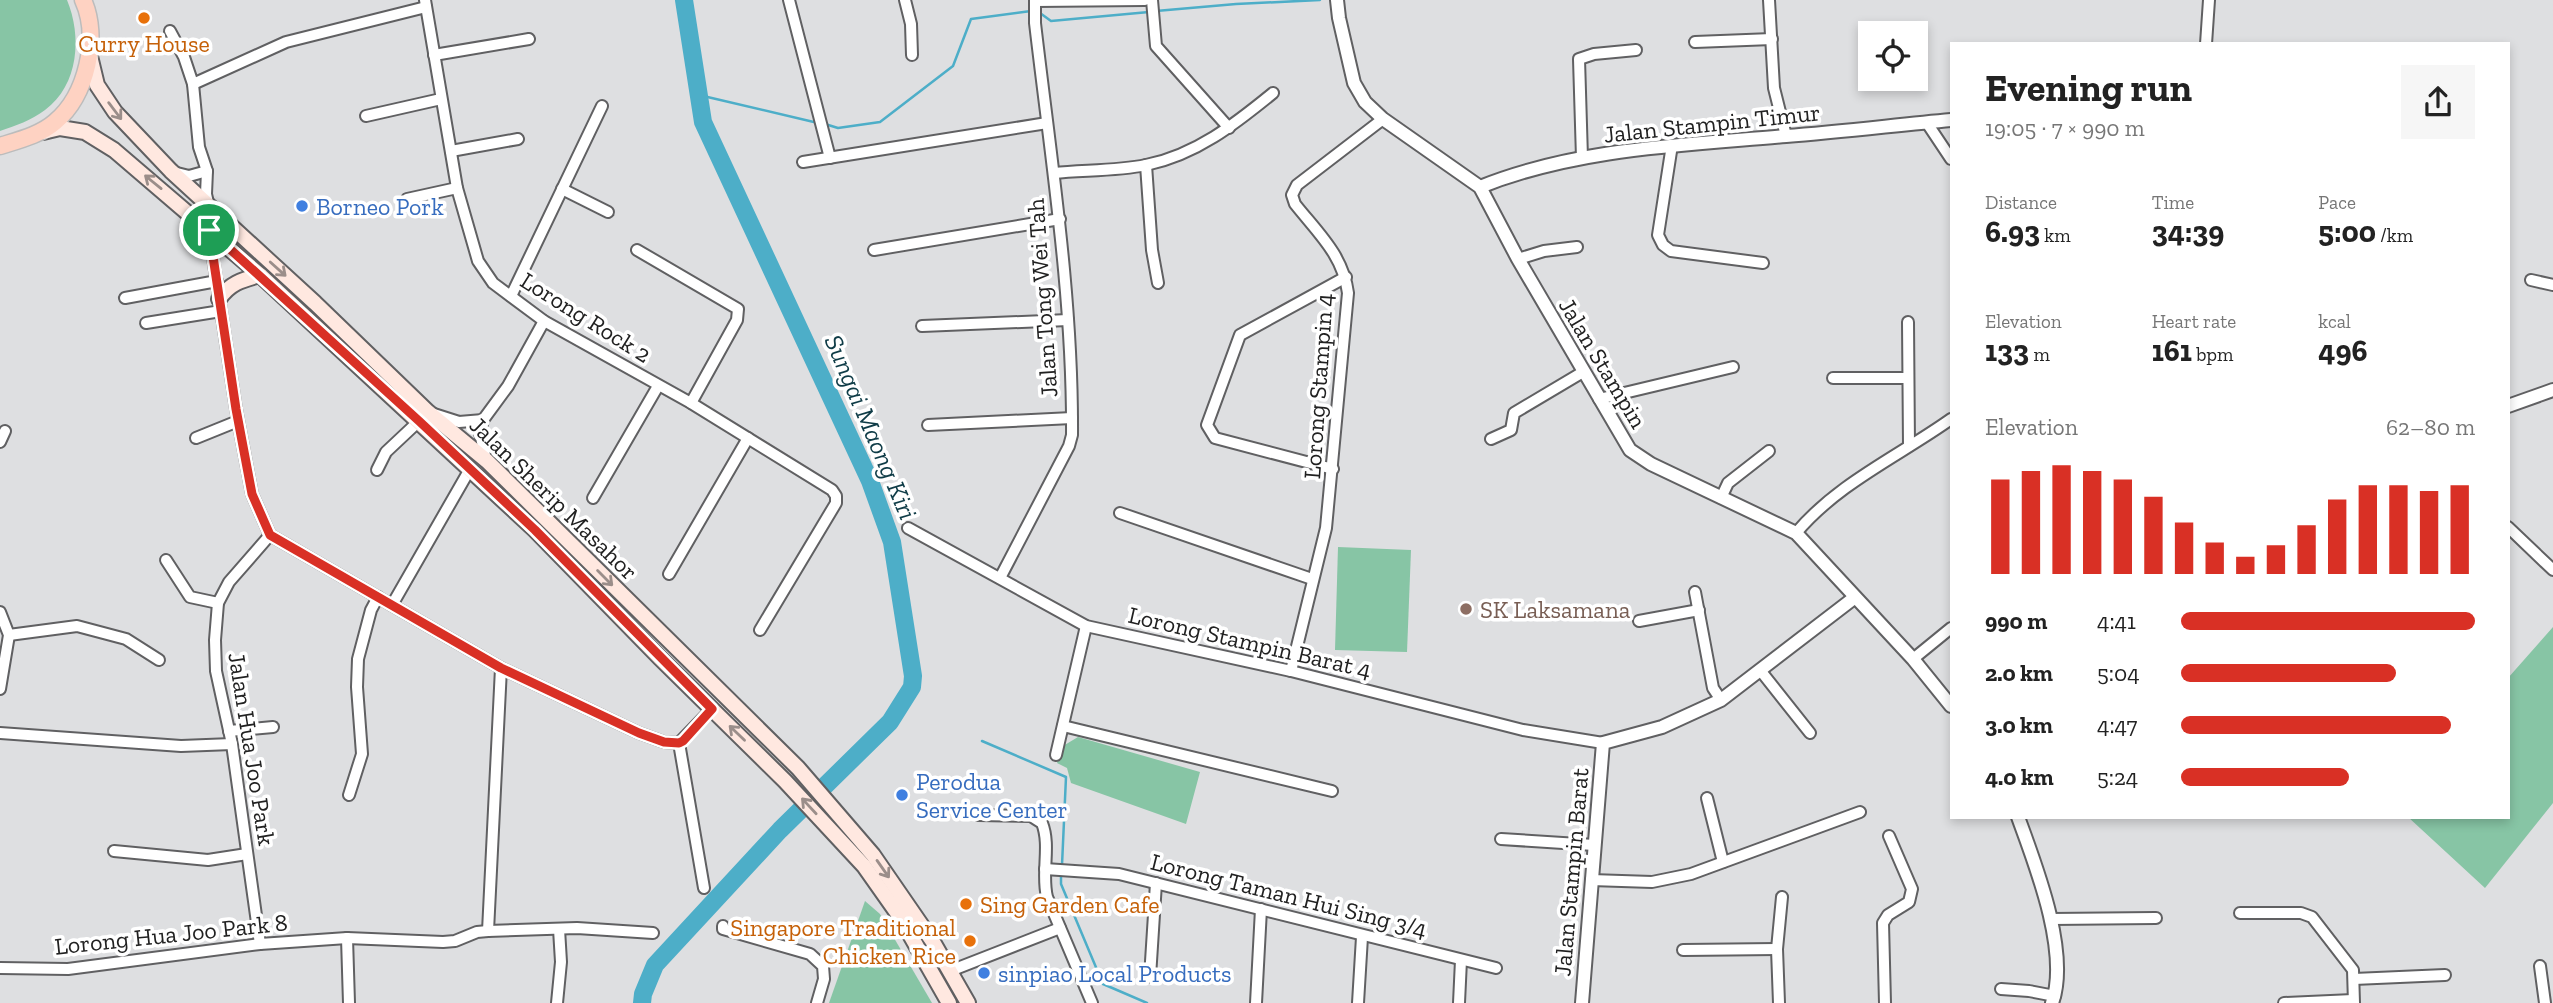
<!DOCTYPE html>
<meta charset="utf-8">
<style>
:root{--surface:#fff;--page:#f6f6f6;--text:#222;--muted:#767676;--accent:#d93025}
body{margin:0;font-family:"Zilla Slab",serif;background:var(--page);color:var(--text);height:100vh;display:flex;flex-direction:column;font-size:26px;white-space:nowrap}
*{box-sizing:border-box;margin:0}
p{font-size:23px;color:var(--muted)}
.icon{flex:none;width:38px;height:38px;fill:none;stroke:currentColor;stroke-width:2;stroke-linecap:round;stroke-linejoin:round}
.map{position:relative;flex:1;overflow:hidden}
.drawer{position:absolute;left:1950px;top:42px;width:560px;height:777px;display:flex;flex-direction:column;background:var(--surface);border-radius:0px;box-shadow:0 4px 10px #0003}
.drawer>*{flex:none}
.controls{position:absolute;left:1858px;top:21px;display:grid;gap:14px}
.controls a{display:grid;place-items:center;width:70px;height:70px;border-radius:0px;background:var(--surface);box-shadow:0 4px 10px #0003;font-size:35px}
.pin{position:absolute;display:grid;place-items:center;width:60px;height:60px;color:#fff;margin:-30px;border:4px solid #fff;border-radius:50%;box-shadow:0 2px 7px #0007}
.round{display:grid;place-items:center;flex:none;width:74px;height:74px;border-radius:0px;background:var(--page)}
.overview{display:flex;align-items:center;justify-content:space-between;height:119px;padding:0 35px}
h1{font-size:38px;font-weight:700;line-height:52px}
.stats{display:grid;grid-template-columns:repeat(3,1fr);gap:10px;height:119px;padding:7px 35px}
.stats div{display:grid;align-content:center}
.stats b{font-size:30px;font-weight:700}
.stats small{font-size:19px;font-weight:400}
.stats p{font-size:19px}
.chart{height:196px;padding:14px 35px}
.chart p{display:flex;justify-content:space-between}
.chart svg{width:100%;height:126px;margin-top:7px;stroke:var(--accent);stroke-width:6}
ul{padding:0 35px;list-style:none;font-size:23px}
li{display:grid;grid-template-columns:112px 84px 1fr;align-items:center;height:52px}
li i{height:18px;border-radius:9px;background:var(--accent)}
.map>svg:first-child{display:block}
</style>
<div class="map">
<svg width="2553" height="1003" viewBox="0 0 2553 1003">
<rect width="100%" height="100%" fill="#dedfe1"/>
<g fill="#87c5a5">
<path d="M0 0H67C82 36 79 85 45 110 32 120 15 126 0 131Z"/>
<path d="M1338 547 1411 550 1407 652 1335 650Z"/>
<path d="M2553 627V803L2485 888 2408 817H2508V678Z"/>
<path d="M1078 737 1200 772 1186 824 1071 783 1067 768 1057 763 1063 746Z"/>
<path d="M865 901 880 914 932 1003H829Z"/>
</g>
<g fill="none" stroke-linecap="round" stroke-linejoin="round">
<g stroke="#4daec8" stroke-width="2.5">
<path d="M1156 11 1236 4 1320 0"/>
<path d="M1040 13 1051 21 1149 12"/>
<path d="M699 95 818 123"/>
<path d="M825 124 838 128 880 122 953 66 971 19 1031 11"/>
<path d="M982 741 1066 777 1062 865"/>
<path d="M1061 872V884L1103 984 1147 1003"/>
</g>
<path stroke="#4daec8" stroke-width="18" d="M642 1003 643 994 655 965 780 830 890 722 912 687 913 676 892 542 870 481 703 122 684 0"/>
<g stroke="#606062" stroke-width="14">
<g id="minor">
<path d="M425 0 457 188 478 261 493 283 544 321 691 403 832 490 836 496V503L760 630"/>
<path d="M789 0 830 158"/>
<path d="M905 0 911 24 912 55"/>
<path d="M1152 0 1156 46 1229 128"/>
<path d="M1769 0 1774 88 1786 136"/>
<path d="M1035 1 1145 0"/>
<path d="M170 31 184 57 193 84 199 147 207 171 206 194 209 207"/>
<path d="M1695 42 1772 39"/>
<path d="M2206 44 2209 0"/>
<path d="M434 55 529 39"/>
<path d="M193 84 286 42 426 7"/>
<path d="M366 116 441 99"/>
<path d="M1927 123 1951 159"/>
<path d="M1672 145 1658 235 1663 245 1671 251 1763 263"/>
<path d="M451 151 518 139"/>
<path d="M1582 158 1579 59 1594 54 1636 50"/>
<path d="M803 162 1047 123"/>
<path d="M1146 165 1152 250 1158 283"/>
<path d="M173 172 189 176 207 171"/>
<path d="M1054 173C1084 170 1117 171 1146 165 1196 155 1235 124 1273 93"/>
<path d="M562 189 608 212"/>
<path d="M407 199 457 188"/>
<path d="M209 231 236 409 252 494 270 535 501 668 639 733 664 742 679 743 712 709"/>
<path d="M637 250 738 309 737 320 691 403"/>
<path d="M874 250 1060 219"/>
<path d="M1518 259 1544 251 1577 247"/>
<path d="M2531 280 2553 285"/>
<path d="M511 296 602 106"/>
<path d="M125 298 217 281"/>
<path d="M1908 322 1909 446"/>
<path d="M146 323 221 311"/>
<path d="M922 326 1068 320"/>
<path d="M1833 378H1908"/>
<path d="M1599 399 1733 367"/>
<path d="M434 414 459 422 483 420"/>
<path d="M928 425 1072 418"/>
<path d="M196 438 238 421"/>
<path d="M1491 439 1511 430 1514 413 1583 372"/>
<path d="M0 442 5 431"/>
<path d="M486 460 480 433 483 420 508 386 544 321"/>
<path d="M1333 469 1215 438 1207 425 1240 335 1346 277"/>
<path d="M377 470 386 452 419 421"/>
<path d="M593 498 658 386"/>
<path d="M1721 498 1728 483 1769 451"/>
<path d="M1120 513 1312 579"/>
<path d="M2508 527 2553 570"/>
<path d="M908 528 1086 626 1291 671 1523 730 1603 743"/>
<path d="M1796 533C1838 483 1899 456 1951 419"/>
<path d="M166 560 190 597 218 603"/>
<path d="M669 574 748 438"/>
<path d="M1000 578 1069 446 1072 435C1073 297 1051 160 1035 23V0"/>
<path d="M1695 592 1713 688 1721 700"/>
<path d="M392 605 470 469"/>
<path d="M0 612 9 635 0 689"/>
<path d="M1639 621 1699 610"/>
<path d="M9 635 77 626 126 639 159 660"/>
<path d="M1913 659 1951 628"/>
<path d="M1760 670 1810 733"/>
<path d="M1291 671 1326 528 1348 293C1343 255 1318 233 1295 204L1292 195 1297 185 1383 119"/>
<path d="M1063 726 1332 791"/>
<path d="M229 731 273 727"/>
<path d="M0 733 181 746 232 744"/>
<path d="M679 743 704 888"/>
<path d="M1056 755 1086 626"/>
<path d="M349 795 362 754 357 687 358 659 371 610 378 597"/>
<path d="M1707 798 1723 862"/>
<path d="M978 815 1031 816 1042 823C1051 846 1041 873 1047 897L1092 1003"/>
<path d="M1501 839 1594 845"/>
<path d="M114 851 208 860 247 854"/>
<path d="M1045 869 1119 874 1496 968"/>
<path d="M1591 880 1652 882 1691 874 1860 812"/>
<path d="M2240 913H2301L2312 917 2353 970 2354 1003"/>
<path d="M2051 919 2156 918"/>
<path d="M723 926V929L810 954 823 966 824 979 817 1003"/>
<path d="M488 931 501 668"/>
<path d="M347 938 349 1003"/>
<path d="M260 944 232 744 216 671 215 640 218 603 229 582 270 535"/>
<path d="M1683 950 1777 949"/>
<path d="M2540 966 2545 1003"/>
<path d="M0 968 68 969 260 944 347 938 443 942 455 941 477 932 488 931 577 928 653 933"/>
<path d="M950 971 1060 928"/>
<path d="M1150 977 1156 883"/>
<path d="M2354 979 2445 975"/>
<path d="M2001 989 2029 991 2055 996"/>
<path d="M557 1003 561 962 559 929"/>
<path d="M1256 1003 1261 909"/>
<path d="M1358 1003 1362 937"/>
<path d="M1459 1003 1461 960"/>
<path d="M1779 1003 1777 949 1782 897"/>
<path d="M1885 1003 1883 923 1888 915 1909 902 1912 889 1889 836"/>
<path d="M2284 1003 2353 1000"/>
</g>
</g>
<g stroke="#606062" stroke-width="16">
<g id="tertiary">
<path d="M1337 0 1339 18 1354 83 1365 102 1383 119 1480 187 1518 259 1630 450 1651 464 1796 533 1913 659 1951 706"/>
<path d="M1480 187C1577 148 1684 145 1786 136 1841 132 1896 125 1951 120"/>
<path d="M2508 406 2553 390"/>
<path d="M2018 817C2036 866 2070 953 2052 1003"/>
<path d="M1582 1003 1603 743 1662 727 1721 700 1854 598"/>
</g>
</g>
<g stroke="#606062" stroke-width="18">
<g id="secondary">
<path d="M90 56 97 85 115 112 171 171 315 303 428 412 487 461 798 768 873 855 933 942 968 1003"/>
<path d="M43 132 60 128 85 132 114 150 260 275 535 530 660 658 785 781 864 866 900 917 949 1003"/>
<path d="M219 299C230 283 242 280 260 275"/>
</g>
</g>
<g stroke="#bcbcbc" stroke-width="19">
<path id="primary" d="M0 146C19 140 40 135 55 122 87 95 100 37 83 0"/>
</g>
<use href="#minor" stroke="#fff" stroke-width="10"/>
<use href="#tertiary" stroke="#fff" stroke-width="12"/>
<use href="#secondary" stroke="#ffe8e0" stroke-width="14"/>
<use href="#primary" stroke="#fed2c2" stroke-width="16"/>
</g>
<defs><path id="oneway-shaft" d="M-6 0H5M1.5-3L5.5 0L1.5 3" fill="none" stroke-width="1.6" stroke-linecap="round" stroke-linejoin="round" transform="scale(1.75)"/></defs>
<g stroke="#9b8e8a">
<use href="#oneway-shaft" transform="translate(115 111) rotate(53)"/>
<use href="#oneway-shaft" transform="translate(153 182) rotate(-141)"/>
<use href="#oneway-shaft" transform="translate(278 269) rotate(42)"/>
<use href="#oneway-shaft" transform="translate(605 578) rotate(45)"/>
<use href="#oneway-shaft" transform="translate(737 733) rotate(-136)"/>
<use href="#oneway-shaft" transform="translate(809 806) rotate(-133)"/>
<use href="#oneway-shaft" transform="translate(883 869) rotate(55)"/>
</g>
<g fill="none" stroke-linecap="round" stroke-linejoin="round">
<g stroke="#fff" stroke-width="14">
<path id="route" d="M209 230 419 421 535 530 712 709 683 741 679 743 664 742 639 733 501 668 270 535 252 494 236 409Z"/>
</g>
<use href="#route" stroke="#d93025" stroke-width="9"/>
</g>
<g fill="#e8710a" stroke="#fff" stroke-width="2.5">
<circle cx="144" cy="18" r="7"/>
<circle cx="966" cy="904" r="7"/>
<circle cx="970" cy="941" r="7"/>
</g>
<g fill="#3f7fe0" stroke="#fff" stroke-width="2.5">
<circle cx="302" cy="206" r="7"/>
<circle cx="902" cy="795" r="7"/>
<circle cx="984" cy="973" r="7"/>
</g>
<circle fill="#8d6e63" stroke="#fff" stroke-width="2.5" cx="1466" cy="609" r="7"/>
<g text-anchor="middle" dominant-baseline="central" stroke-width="7" stroke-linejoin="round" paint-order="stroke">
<g font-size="24" fill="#c56008" stroke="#fff">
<text x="144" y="43">Curry House</text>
<text x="980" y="904" text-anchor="start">Sing Garden Cafe</text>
<text x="956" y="927" text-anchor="end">Singapore Traditional<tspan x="956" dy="28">Chicken Rice</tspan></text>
</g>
<g font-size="24" fill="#212121" stroke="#fff">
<text transform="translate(1712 123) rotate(-6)">Jalan Stampin Timur</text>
<text transform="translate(1042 298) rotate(-94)">Jalan Tong Wei Tah</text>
<text transform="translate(586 317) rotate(32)">Lorong Rock 2</text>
<text transform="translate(1603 363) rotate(59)">Jalan Stampin</text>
<text transform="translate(1318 386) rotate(-86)">Lorong Stampin 4</text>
<text transform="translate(554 498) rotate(44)">Jalan Sherip Masahor</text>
<text transform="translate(1250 642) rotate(13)">Lorong Stampin Barat 4</text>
<text transform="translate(252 749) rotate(81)">Jalan Hua Joo Park</text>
<text transform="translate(1571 872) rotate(-85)">Jalan Stampin Barat</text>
<text transform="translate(1289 895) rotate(14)">Lorong Taman Hui Sing 3/4</text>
<text transform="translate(171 934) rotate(-6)">Lorong Hua Joo Park 8</text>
</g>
<g font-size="24" fill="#366cbe" stroke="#fff" text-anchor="start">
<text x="316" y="206">Borneo Pork</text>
<text x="916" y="781">Perodua<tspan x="916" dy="28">Service Center</tspan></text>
<text x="998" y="973">sinpiao Local Products</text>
</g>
<g font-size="24" fill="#785e54" stroke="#fff" text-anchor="start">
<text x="1480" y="609">SK Laksamana</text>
</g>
<g font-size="26" font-style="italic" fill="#0f3c47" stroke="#fff">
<text transform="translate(871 427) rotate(67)">Sungai Maong Kiri</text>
</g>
</g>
</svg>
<div class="controls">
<a><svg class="icon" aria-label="locate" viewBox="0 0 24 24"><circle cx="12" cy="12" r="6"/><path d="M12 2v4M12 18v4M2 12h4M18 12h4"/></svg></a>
</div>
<div class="pin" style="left:209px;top:230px;background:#1e9e55"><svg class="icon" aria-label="arrive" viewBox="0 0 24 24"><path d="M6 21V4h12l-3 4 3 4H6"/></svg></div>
<section class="drawer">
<div class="overview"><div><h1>Evening run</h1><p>19:05 · 7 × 990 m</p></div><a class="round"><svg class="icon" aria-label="share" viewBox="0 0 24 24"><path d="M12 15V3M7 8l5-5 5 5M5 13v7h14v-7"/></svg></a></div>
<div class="stats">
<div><p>Distance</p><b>6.93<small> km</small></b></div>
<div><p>Time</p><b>34:39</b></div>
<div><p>Pace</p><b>5:00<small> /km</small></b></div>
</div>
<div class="stats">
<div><p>Elevation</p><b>133<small> m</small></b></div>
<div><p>Heart rate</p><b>161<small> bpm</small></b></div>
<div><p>kcal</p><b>496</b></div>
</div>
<div class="chart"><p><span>Elevation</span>62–80 m</p>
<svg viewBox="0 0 160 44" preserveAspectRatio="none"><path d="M5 44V11M15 44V8M25 44V6M35 44V8M45 44V11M55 44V17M65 44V26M75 44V33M85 44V38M95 44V34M105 44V27M115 44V18M125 44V13M135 44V13M145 44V15M155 44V13"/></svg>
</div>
<ul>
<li><b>990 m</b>4:41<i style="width:100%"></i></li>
<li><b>2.0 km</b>5:04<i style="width:73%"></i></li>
<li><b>3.0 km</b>4:47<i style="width:92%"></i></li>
<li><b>4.0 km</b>5:24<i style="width:57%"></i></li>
</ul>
</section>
</div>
